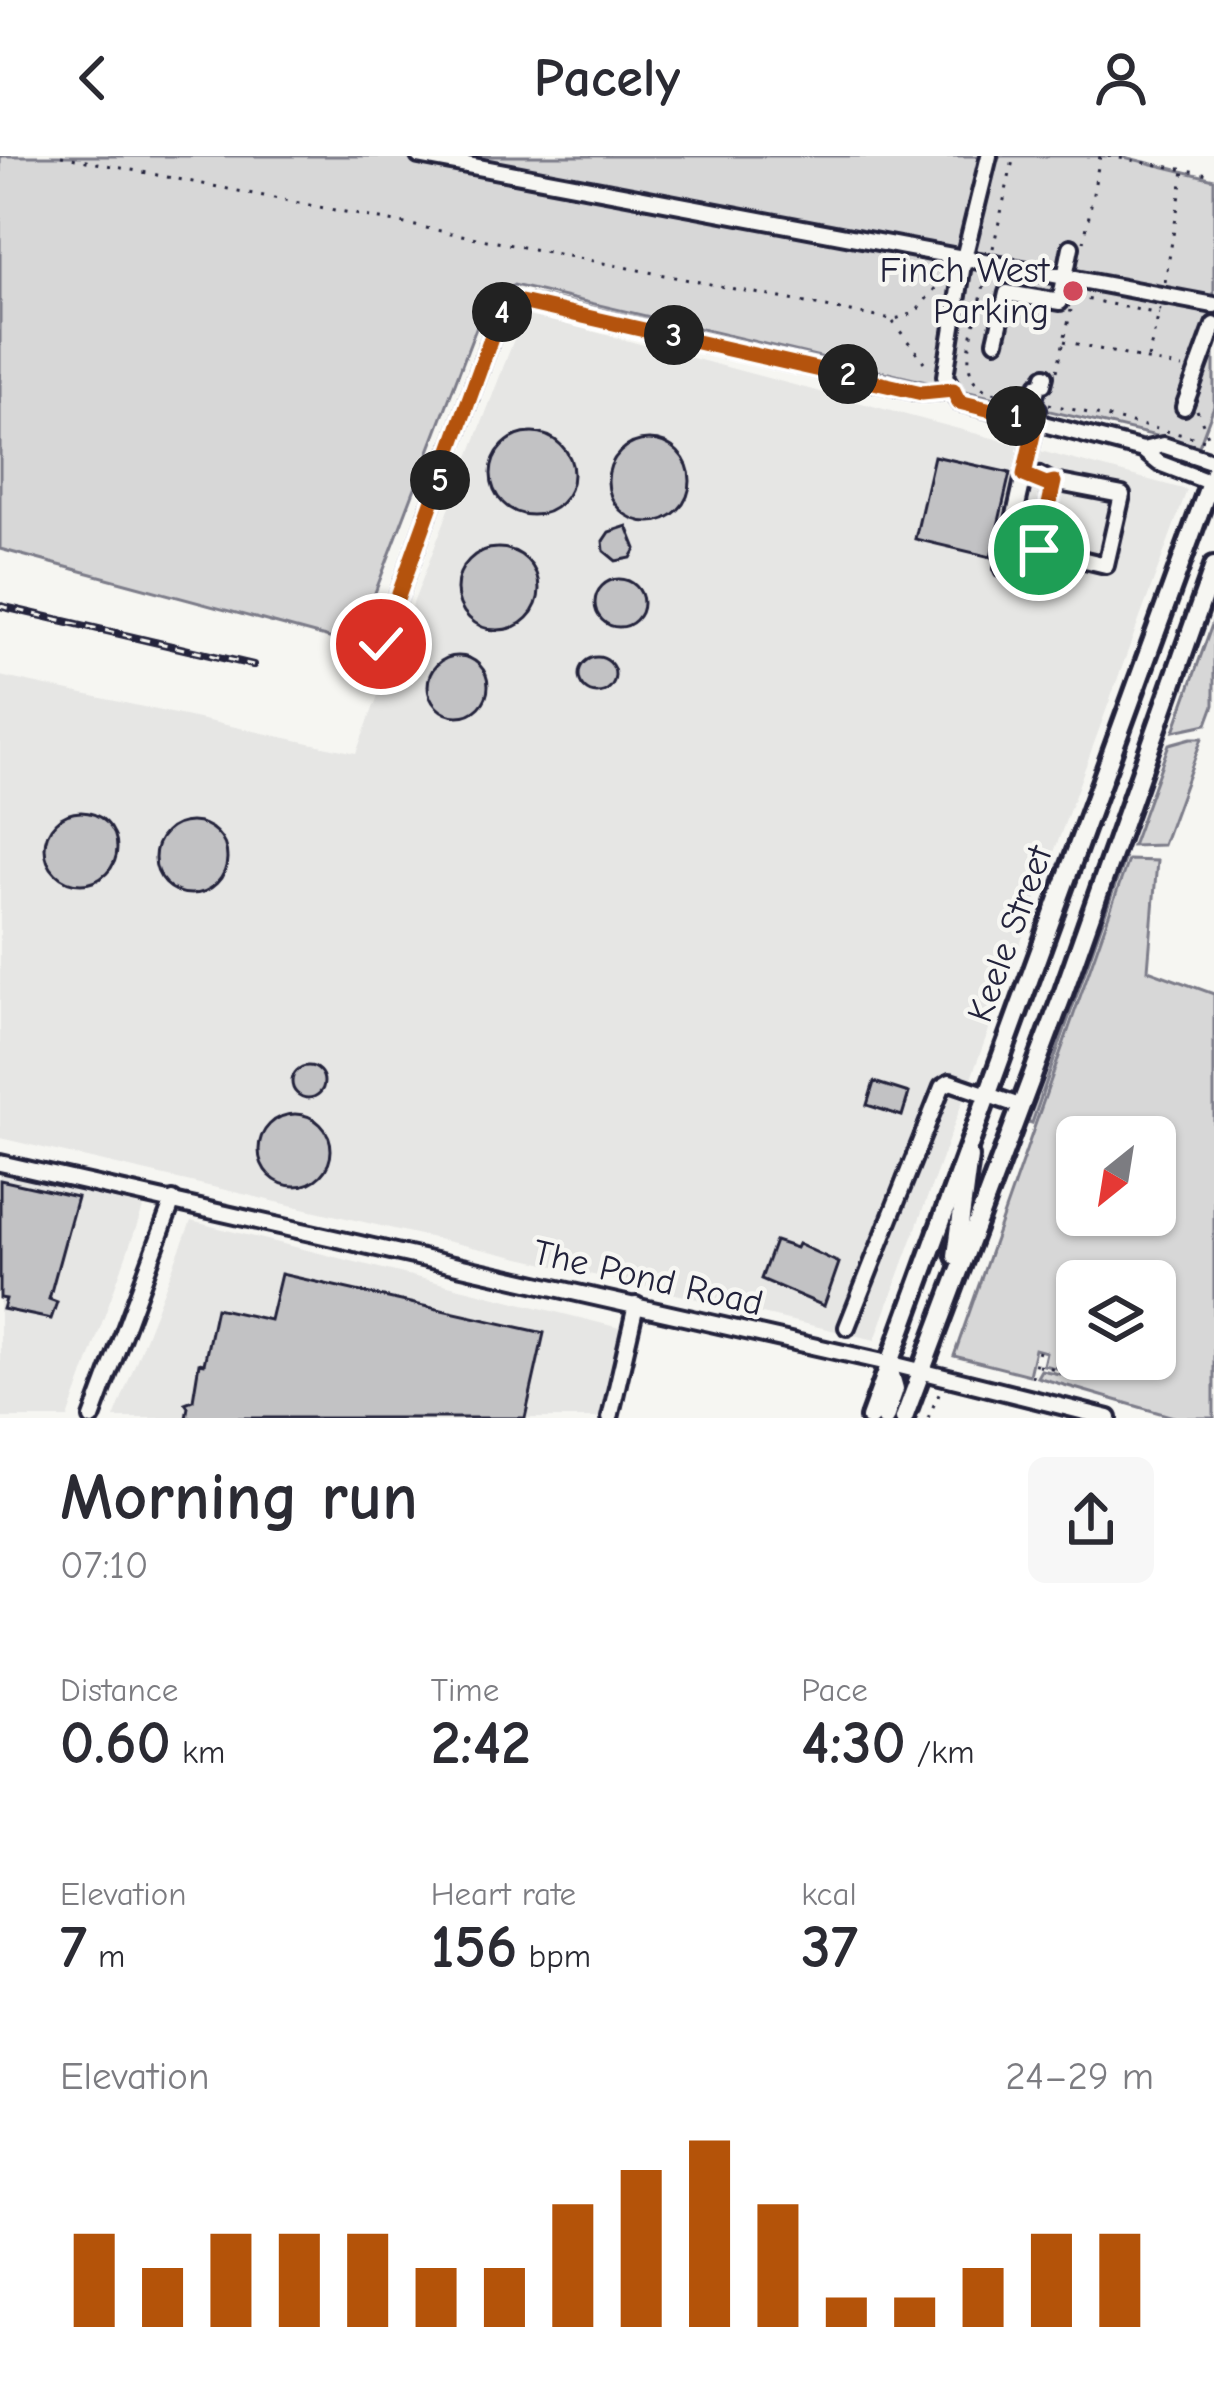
<!DOCTYPE html>
<meta charset="utf-8">
<style>
:root{--surface:#fff;--page:#f7f7f7;--text:#2b2b33;--muted:#7c7c81;--accent:#b45309}
body{margin:0;font-family:"Comic Neue",sans-serif;background:var(--page);color:var(--text);height:100vh;display:flex;flex-direction:column;font-size:45px;white-space:nowrap}
*{box-sizing:border-box;margin:0}
p{font-size:39px;color:var(--muted)}
.icon{flex:none;width:66px;height:66px;fill:none;stroke:currentColor;stroke-width:2;stroke-linecap:round;stroke-linejoin:round}
.map{position:relative;height:1262px;overflow:hidden}
.panel{display:flex;flex-direction:column;background:var(--surface);flex:1}
.panel>*{flex:none}
.needle{width:78px;rotate:210deg}
.fabs{position:absolute;left:1056px;top:960px;display:grid;gap:24px}
.fabs a{display:grid;place-items:center;width:120px;height:120px;border-radius:18px;background:var(--surface);box-shadow:0 3px 9px #0004;font-size:60px}
.pin{position:absolute;display:grid;place-items:center;width:102px;height:102px;color:#fff;margin:-51px;border:6px solid #fff;border-radius:50%;box-shadow:0 3px 12px #0007}
.km{position:absolute;width:60px;height:60px;margin:-30px;border-radius:50%;background:#222;color:#fff;font-size:33px;line-height:60px;text-align:center}
.round{display:grid;place-items:center;flex:none;width:126px;height:126px;border-radius:18px;background:var(--page)}
.head{display:flex;align-items:center;justify-content:space-between;height:204px;padding:0 60px}
h1{font-size:66px;font-weight:700;line-height:90px}
.metrics{display:grid;grid-template-columns:repeat(3,1fr);gap:18px;height:204px;padding:12px 60px}
.metrics div{display:grid;align-content:center}
.metrics b{font-size:60px;font-weight:700}
.metrics small{font-size:33px;font-weight:400}
.metrics p{font-size:33px}
.chart{height:336px;padding:24px 60px}
.chart p{display:flex;justify-content:space-between}
.chart svg{width:100%;height:216px;margin-top:12px;stroke:var(--accent);stroke-width:6}
header{display:flex;justify-content:space-between;align-items:center;height:156px;padding:0 60px;background:var(--surface);font-size:54px;font-weight:700}
.map>svg:first-child{display:block}
</style>
<header><svg class="icon" aria-label="back" viewBox="0 0 24 24"><path d="M15 5l-7 7 7 7"/></svg>Pacely<svg class="icon" aria-label="person" viewBox="0 0 24 24"><circle cx="12" cy="8" r="4"/><path d="M4 21q1-7 8-7t8 7"/></svg></header>
<div class="map">
<svg width="1214" height="1262" viewBox="0 0 1214 1262">
<rect width="100%" height="100%" fill="#f6f6f2"/>
<filter id="ink" filterUnits="userSpaceOnUse"><feTurbulence type="fractalNoise" baseFrequency=".00833" numOctaves="2"/><feDisplacementMap in="SourceGraphic" scale="24" xChannelSelector="R" yChannelSelector="G"/><feConvolveMatrix kernelMatrix="1 2 1 2 8 2 1 2 1" color-interpolation-filters="sRGB"/></filter>
<g filter="url(#ink)">
<g fill="#e6e6e4">
<path d="M524 157 1187 334 875 1184 0 982V520L356 597Z"/>
<path d="M0 1006 146 1044 68 1262H0Z"/>
<path d="M191 1065 632 1175 609 1262H114Z"/>
</g>
<g fill="#d7d7d7" stroke="#7c7c89" stroke-width="3" fill-rule="evenodd">
<path d="M0 0H1120L1214 23V250L1199 290 514 129 486 146 355 489 0 393Z"/>
<path d="M1214 463V549L1207 568 1174 575Z"/>
<path d="M1191 582H1202L1163 689 1132 690 1169 588Z"/>
<path d="M1124 704 1032 967 1026 965 1116 706Z"/>
<path d="M1128 704 1157 705 1148 814 1214 838V1262H1177L1037 1221 1041 1214 1059 1218 1065 1206 1063 1197 1055 1212 1043 1209 1046 1196 1035 1193 1029 1219 954 1200ZM1077 981H1155V1059H1077ZM1077 1125H1155V1203H1077Z"/>
</g>
<g fill="#c2c2c4" stroke="#22223b" stroke-width="3">
<circle cx="532" cy="318" r="41"/>
<circle cx="649" cy="325" r="41"/>
<path d="M934 300 1010 317 991 401 915 383Z"/>
<path d="M627 370 636 393 631 402 616 405 604 395 603 385 609 376Z"/>
<circle cx="498" cy="433" r="41"/>
<circle cx="619" cy="447" r="24"/>
<circle cx="458" cy="530" r="30"/>
<circle cx="597" cy="519" r="18"/>
<circle cx="81" cy="692" r="36"/>
<circle cx="191" cy="702" r="36"/>
<circle cx="308" cy="926" r="16"/>
<path d="M874 926 909 937 902 960 867 949Z"/>
<circle cx="295" cy="994" r="36"/>
<path d="M0 1024 77 1041 49 1143 57 1146 51 1163 3 1153 6 1143 0 1142Z"/>
<path d="M775 1085 796 1092 798 1088 839 1107 824 1150 761 1123Z"/>
<path d="M281 1118 544 1177 525 1262H186L188 1251 185 1247 193 1244 199 1207 204 1208 216 1152 270 1164Z"/>
</g>
<g fill="none" stroke-linecap="round" stroke-linejoin="round">
<g stroke="#22223b" stroke-width="22">
<g id="minor">
<path d="M419 0 1214 149"/>
<path d="M989 0 964 102 945 220 959 246 1143 294 1159 307 1214 328"/>
<path d="M996 185 1007 137 1060 146 1071 91"/>
<path d="M1184 251 1214 169"/>
<path d="M1143 294 1163 289 1214 306"/>
<path d="M1024 319 1046 328 1052 326 1039 319 1035 322"/>
<path d="M1052 326H1054L1122 339 1106 409 1039 393 1054 326"/>
<path d="M1003 413 1036 265 1038 253 1033 248 1038 229 1043 228 1045 220"/>
<path d="M381 488 498 163C515 138 540 150 566 155L922 237 953 234"/>
<path d="M0 1007 888 1207 1109 1262"/>
<path d="M847 1171 942 931 950 926 1020 950"/>
<path d="M92 1262 173 1044"/>
<path d="M610 1262 636 1149"/>
</g>
</g>
<g stroke="#22223b" stroke-width="26">
<g id="major">
<path d="M956 1100 969 1001"/>
<path d="M870 1262 1214 316"/>
<path d="M885 1262 895 1233 888 1208"/>
<path d="M904 1262 1063 838 1214 410"/>
</g>
</g>
<g stroke="#22223b" stroke-width="3" stroke-dasharray="3 9" stroke-linecap="butt">
<path d="M61 0 892 164 915 157 950 114"/>
<path d="M1108 0 1214 19"/>
<path d="M1084 86 1100 0"/>
<path d="M993 92 1014 0"/>
<path d="M984 118C988 144 948 215 984 233 995 238 1011 239 1022 242"/>
<path d="M1165 126 1185 9"/>
<path d="M1076 141 1159 158"/>
<path d="M893 166 924 206"/>
<path d="M1064 185 1182 212"/>
<path d="M1148 202 1160 153"/>
<path d="M1057 215 1071 154"/>
<path d="M1049 248 1214 286"/>
<path d="M1197 254 1210 284"/>
<path d="M1038 1210 1058 1213"/>
<path d="M1032 1221 1039 1195"/>
<path d="M928 1262 940 1235"/>
</g>
<use href="#minor" stroke="#f6f6f2" stroke-width="14"/>
<use href="#major" stroke="#f6f6f2" stroke-width="16"/>
<g stroke="#22223b" stroke-width="8">
<path id="rail" d="M0 450 253 509"/>
</g>
<use href="#rail" stroke="#f6f6f2" stroke-width="3" stroke-dasharray="9" stroke-linecap="butt"/>
</g>
</g>
<g fill="none" stroke-linecap="round" stroke-linejoin="round" filter="url(#ink)">
<g stroke="#fff" stroke-width="24">
<path id="route" d="M381 488 498 163 504 153 521 146 922 237 953 234 959 246 1036 265 1024 319 1046 328 1054 326 1039 394"/>
</g>
<use href="#route" stroke="#b45309" stroke-width="15"/>
</g>
<circle fill="#d1495b" stroke="#f6f6f2" stroke-width="4.5" cx="1073" cy="135" r="12"/>
<g text-anchor="middle" dominant-baseline="central" stroke-width="9" stroke-linejoin="round" paint-order="stroke">
<g font-size="36" fill="#22223b" stroke="#f6f6f2" text-anchor="end">
<text x="1049" y="114">Finch West<tspan x="1049" dy="41">Parking</tspan></text>
</g>
<g font-size="36" fill="#22223b" stroke="#f6f6f2">
<text transform="translate(1010 778) rotate(-70)">Keele Street</text>
<text transform="translate(648 1122) rotate(13)">The Pond Road</text>
</g>
</g>
</svg>
<div class="fabs">
<a><svg class="needle" viewBox="-14 -14 28 28"><path d="M0-13l5 13h-10z" fill="#e53935"/><path d="M0 13l5-13h-10z" fill="#7c7c81"/></svg></a>
<a><svg class="icon" aria-label="layers" viewBox="0 0 24 24"><path d="M12 4l9 5-9 5-9-5zM3 14l9 5 9-5"/></svg></a>
</div>
<div class="pin" style="left:1039px;top:394px;background:#1e9e55"><svg class="icon" aria-label="arrive" viewBox="0 0 24 24"><path d="M6 21V4h12l-3 4 3 4H6"/></svg></div>
<div class="pin" style="left:381px;top:488px;background:#d93025"><svg class="icon" aria-label="check" viewBox="0 0 24 24"><path d="M5 12l5 5 9-10"/></svg></div>
<b class="km" style="left:1016px;top:260px">1</b>
<b class="km" style="left:848px;top:218px">2</b>
<b class="km" style="left:674px;top:179px">3</b>
<b class="km" style="left:502px;top:156px">4</b>
<b class="km" style="left:440px;top:324px">5</b>
</div>
<section class="panel">
<div class="head"><div><h1>Morning run</h1><p>07:10</p></div><a class="round"><svg class="icon" aria-label="share" viewBox="0 0 24 24"><path d="M12 15V3M7 8l5-5 5 5M5 13v7h14v-7"/></svg></a></div>
<div class="metrics">
<div><p>Distance</p><b>0.60<small> km</small></b></div>
<div><p>Time</p><b>2:42</b></div>
<div><p>Pace</p><b>4:30<small> /km</small></b></div>
</div>
<div class="metrics">
<div><p>Elevation</p><b>7<small> m</small></b></div>
<div><p>Heart rate</p><b>156<small> bpm</small></b></div>
<div><p>kcal</p><b>37</b></div>
</div>
<div class="chart"><p><span>Elevation</span>24–29 m</p>
<svg viewBox="0 0 160 44" preserveAspectRatio="none"><path d="M5 44V25M15 44V32M25 44V25M35 44V25M45 44V25M55 44V32M65 44V32M75 44V19M85 44V12M95 44V6M105 44V19M115 44V38M125 44V38M135 44V32M145 44V25M155 44V25"/></svg>
</div>
</section>
